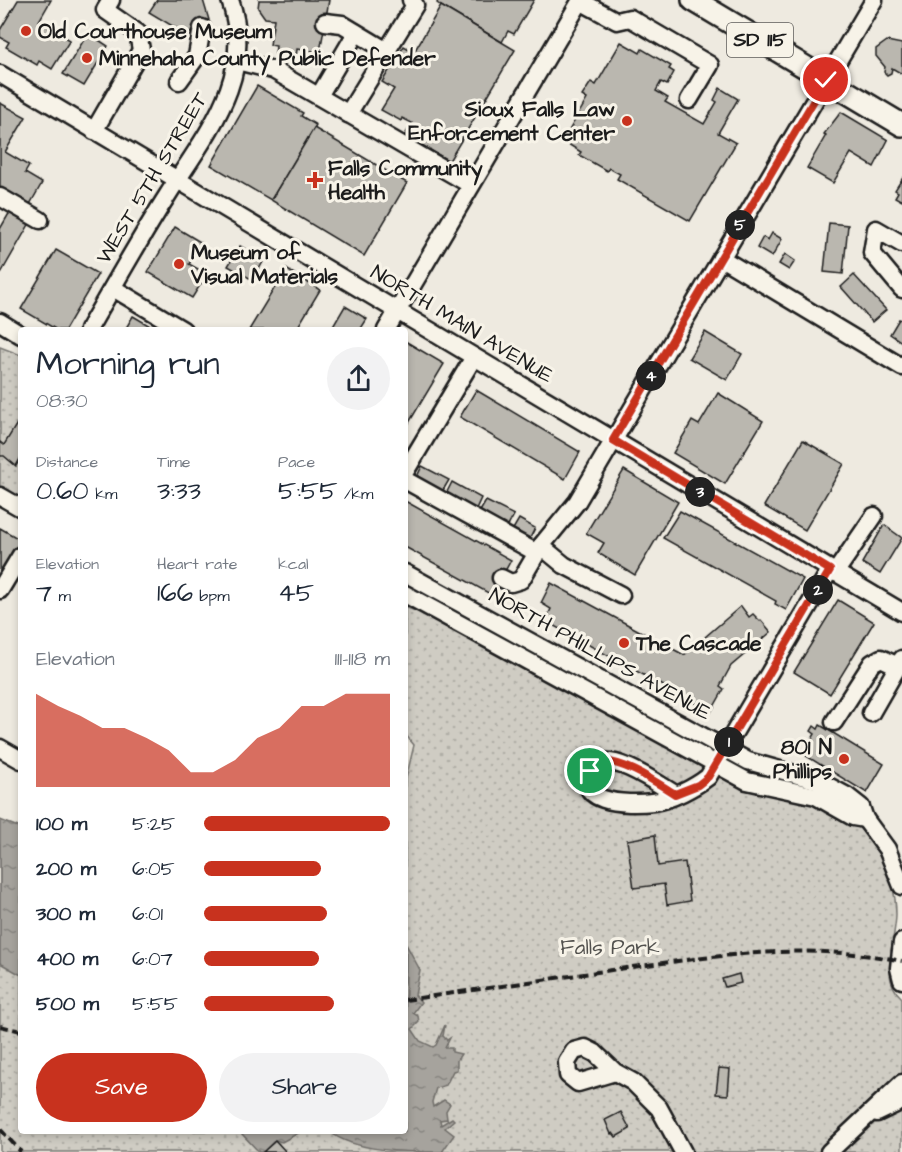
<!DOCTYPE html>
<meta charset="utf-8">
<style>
:root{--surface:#fff;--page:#f2f2f3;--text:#1f2937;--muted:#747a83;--accent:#c8321e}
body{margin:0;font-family:"Architects Daughter",sans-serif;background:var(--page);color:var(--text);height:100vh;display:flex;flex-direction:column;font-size:22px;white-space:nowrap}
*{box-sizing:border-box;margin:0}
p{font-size:20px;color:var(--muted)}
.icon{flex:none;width:33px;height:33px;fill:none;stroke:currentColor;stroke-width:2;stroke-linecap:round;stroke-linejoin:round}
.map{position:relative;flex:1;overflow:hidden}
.sheet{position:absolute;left:18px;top:327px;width:390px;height:807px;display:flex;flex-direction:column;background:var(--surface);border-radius:6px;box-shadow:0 3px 9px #0003}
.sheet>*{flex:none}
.pin{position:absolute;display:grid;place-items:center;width:51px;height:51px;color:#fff;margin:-26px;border:3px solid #fff;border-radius:50%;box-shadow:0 2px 6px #0007}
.km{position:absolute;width:30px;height:30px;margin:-15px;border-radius:50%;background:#222;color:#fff;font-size:16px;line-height:30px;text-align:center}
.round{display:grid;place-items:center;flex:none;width:63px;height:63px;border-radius:32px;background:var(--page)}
.summary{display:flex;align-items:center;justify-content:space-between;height:102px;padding:0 18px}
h1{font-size:33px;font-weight:600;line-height:45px}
.figures{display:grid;grid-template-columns:repeat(3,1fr);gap:9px;height:102px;padding:6px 18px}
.figures div{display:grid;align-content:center}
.figures b{font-size:26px;font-weight:600}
.figures small{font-size:16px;font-weight:400}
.figures p{font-size:16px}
.chart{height:168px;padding:12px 18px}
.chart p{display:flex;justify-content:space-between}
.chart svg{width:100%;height:108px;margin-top:6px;fill:var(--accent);opacity:.7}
.action{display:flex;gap:12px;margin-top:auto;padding:12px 18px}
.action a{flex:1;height:69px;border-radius:36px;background:var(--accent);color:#fff;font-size:24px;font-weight:600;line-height:69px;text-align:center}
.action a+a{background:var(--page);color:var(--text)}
ul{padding:0 18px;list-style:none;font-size:20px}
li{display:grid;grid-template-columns:96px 72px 1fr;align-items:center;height:45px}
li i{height:15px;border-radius:8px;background:var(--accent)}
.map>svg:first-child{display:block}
</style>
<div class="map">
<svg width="902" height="1152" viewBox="0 0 902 1152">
<defs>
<pattern id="grass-tufts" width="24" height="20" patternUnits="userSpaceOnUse" patternTransform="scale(1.5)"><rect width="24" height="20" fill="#cfccc3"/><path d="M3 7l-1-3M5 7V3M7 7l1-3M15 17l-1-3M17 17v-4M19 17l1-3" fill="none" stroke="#b1afa7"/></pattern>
<pattern id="park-dots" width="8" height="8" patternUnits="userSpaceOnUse" patternTransform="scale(1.5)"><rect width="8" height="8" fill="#cfccc3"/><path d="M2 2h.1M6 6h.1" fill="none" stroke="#b1afa7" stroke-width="1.8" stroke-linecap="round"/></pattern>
<pattern id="water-ripples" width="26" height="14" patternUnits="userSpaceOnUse" patternTransform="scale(1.5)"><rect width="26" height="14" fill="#a6a39d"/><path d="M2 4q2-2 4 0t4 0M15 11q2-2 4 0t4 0" fill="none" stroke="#86847f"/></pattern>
</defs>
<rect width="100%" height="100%" fill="#eeeae0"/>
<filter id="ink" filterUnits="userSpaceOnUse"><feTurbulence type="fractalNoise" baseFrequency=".0167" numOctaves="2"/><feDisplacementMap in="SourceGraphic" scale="12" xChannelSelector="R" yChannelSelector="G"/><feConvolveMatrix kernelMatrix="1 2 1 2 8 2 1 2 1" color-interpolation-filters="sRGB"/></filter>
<g filter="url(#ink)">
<path fill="url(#grass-tufts)" stroke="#767470" stroke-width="1.5" d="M506 634 664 722 617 705 502 641Z"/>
<g fill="url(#park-dots)" stroke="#767470" stroke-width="1.5">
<path d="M0 347 21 355V501L0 489Z"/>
<path d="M405 607 447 623 796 797C810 802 826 806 840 814 874 832 896 876 896 914 896 941 878 978 902 998V1152H0V844L21 854V1131H405V783L414 745 405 734Z"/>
</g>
<g fill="url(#water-ripples)" stroke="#6f6d69" stroke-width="1.5">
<path d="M0 820 21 828V975L0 963Z"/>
<path d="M406 944 420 970 415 995 421 1002 413 1013 418 1016 419 1022 412 1029 420 1041 433 1047 436 1045 445 1025 443 1036 447 1040 450 1038 445 1048H452V1052L461 1054 457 1060V1070L453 1071 446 1085 436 1088 432 1102 433 1107 444 1100 450 1104 446 1111 447 1119 440 1120 441 1125 452 1118 454 1120 445 1128 454 1135 442 1152C408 1152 353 1152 329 1131H405Z"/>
<path d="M235 1131H302L282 1142 275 1140 263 1152H259L241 1133Z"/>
</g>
<g fill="#bab7af" stroke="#1c1c1c" stroke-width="1.5">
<path d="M18 0H51L39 21 70 40 52 69 39 61 37 65 6 47 9 42 0 37V30Z"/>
<path d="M157 0H203L209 20 196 24 189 36 149 12Z"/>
<path d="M259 0H329L320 52 297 49 296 58 275 54 276 46 270 45 274 19 265 18 258 8Z"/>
<path d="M438 0H534L514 34 508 31 502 42 441 6 437 3Z"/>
<path d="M441 6 515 50 449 161 405 135 412 123 402 118 401 121 381 110 394 89 382 82 404 46 414 52Z"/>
<path d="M88 33 108 46 84 86 63 74Z"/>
<path d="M887 41 902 44V74L892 68 891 73 887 75 884 72 885 67 876 56V49Z"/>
<path d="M621 42 640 53 642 49 671 66 669 69 674 72 667 85 661 82 656 91 668 98 665 102 704 124 717 102 714 100 720 88 738 99 718 133 736 143 690 221 617 179 620 174 609 168 607 171 579 155 581 152 563 141 587 99 582 96 591 82 596 85Z"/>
<path d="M257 86 303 113 301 116 316 125 271 200 211 165Z"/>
<path d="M0 103 26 117 5 152 29 166 25 173 42 183 29 206 0 189Z"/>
<path d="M841 112 888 140 874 167 851 153 833 183 807 168 826 135 824 134Z"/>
<path d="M314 128 407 183 364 256 271 200Z"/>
<path d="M902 179V201L895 197 898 192 895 190Z"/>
<path d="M11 210 31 221 0 275V229Z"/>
<path d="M829 223 848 225 843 274 824 272Z"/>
<path d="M175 227 202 243 189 264 207 274 192 298 148 272Z"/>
<path d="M772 233 782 239 772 257 757 248 763 237 768 240Z"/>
<path d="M240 246 264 260 253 280 228 266Z"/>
<path d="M56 250 98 274 65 330H57L21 309Z"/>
<path d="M785 254 795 261 789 270 779 264Z"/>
<path d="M286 269 320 290 296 330H249Z"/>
<path d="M854 275 886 310 872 322 841 287Z"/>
<path d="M345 306 367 319 360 330H331Z"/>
<path d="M133 316 157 330H130L126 328Z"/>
<path d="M899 319 902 320V342L890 334Z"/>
<path d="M705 332 742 354 727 380 689 358Z"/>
<path d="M405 341 444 364 407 426 405 425Z"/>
<path d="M476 390 580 452 565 479 460 417Z"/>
<path d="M718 393 763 421 725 484 673 453 692 421 699 425Z"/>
<path d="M21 417V457L16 466 4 456H0V442L4 445Z"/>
<path d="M803 440 844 464 805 530 764 506Z"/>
<path d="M422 466 449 480 442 492 416 479Z"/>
<path d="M624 470 678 502 635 575 598 553 604 543 586 533Z"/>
<path d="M452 482 481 498 475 511 446 494Z"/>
<path d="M405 501 511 560 492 595 405 547Z"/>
<path d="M486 501 514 515 507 528 479 513Z"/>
<path d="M680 511 803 579 786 610 775 604 776 601 663 538Z"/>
<path d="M519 519 535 528 529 540 512 531Z"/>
<path d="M884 525 902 538 880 574 862 563Z"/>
<path d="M0 528 21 540 0 576Z"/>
<path d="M551 583 684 655 741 606 749 617 753 614 760 621 761 620 771 632 731 666 720 686 724 689 711 712 545 621 551 609 541 603Z"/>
<path d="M838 600 874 622 830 694 794 672Z"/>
<path d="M820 725 884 764 867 793 803 754 815 734 811 731 814 726 818 729Z"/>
<path d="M655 835 658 866 685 862 690 901 667 905 664 884 634 888 627 840Z"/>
<path d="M739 974 741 983 725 987 722 979Z"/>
<path d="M719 1068 730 1069 728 1095 716 1094Z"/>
<path d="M621 1112 630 1129 616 1137 613 1133 611 1134 605 1120Z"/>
<path d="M275 1140 286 1152H263L274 1142Z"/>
</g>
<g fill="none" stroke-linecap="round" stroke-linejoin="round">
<g stroke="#1c1c1c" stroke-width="21">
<g id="minor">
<path d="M580 1 617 21 630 18 710 65 689 100"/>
<path d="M325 22 342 24 387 51"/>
<path d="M237 61 273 70 471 185"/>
<path d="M0 74 902 612"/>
<path d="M179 81 197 56 202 28"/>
<path d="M319 96 356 33"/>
<path d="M348 114 415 5 411 0"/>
<path d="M94 131 141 50 138 33 105 10 111 0"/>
<path d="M0 197 40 220"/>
<path d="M902 244 876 229 872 253 902 289"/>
<path d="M721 258 902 367"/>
<path d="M113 288 183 330"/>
<path d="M0 322 21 335"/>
<path d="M88 330C114 285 139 240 167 196 205 135 257 77 230 0"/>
<path d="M386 330 581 0"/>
<path d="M405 472 474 357"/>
<path d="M405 480 537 553"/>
<path d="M0 496 21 508"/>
<path d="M541 546 564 565 621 595"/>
<path d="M405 573 748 761 819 781 847 796 861 807 865 819 887 849 902 886"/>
<path d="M835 573 874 516"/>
<path d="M501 578 511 583 521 580 541 546 577 502 874 0"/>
<path d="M0 590 21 555"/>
<path d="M405 594 747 781 816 796 853 817 865 819"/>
<path d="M871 713 902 659"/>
<path d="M834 722 872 663 881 658 898 666"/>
<path d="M0 748 21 760"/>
<path d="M675 794C656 783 618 755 596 763 565 804 628 805 653 802 671 800 695 787 708 777L830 570"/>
<path d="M902 942 899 968 902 980"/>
<path d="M615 1072 578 1083 568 1075 567 1062 574 1051 585 1048 595 1053 615 1072 633 1082 659 1108 683 1152"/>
<path d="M877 1113 902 1101"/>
<path d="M829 1152 902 1083"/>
</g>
</g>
<g stroke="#1c1c1c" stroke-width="26">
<path id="major" d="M693 0 902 125"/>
</g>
<use href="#minor" stroke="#f7f3e8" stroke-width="16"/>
<use href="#major" stroke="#f7f3e8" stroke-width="21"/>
<g stroke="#1c1c1c" stroke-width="4" stroke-dasharray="9 4.5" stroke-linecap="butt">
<path d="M405 1000C483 989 561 977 640 966 730 954 811 943 902 961"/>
<path d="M0 1026 21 1031"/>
<path d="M0 1129 21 1152"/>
</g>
</g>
</g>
<g fill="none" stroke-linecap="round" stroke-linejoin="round" filter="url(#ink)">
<g stroke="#fff" stroke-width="12">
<path id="route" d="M590 771 602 761C629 763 652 780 675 794L698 785 708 777 830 570 613 440 826 80"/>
</g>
<use href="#route" stroke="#c8321e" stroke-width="8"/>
</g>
<g fill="#c8321e" stroke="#f7f3e8" stroke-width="2">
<circle cx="26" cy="31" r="6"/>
<circle cx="87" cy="58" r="6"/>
<circle cx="627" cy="121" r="6"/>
<path d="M312 171h6v6h6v6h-6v6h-6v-6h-6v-6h6z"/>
<circle cx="179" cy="264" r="6"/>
<circle cx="624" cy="643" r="6"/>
<circle cx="844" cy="759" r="6"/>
</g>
<g text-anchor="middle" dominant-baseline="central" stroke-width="6" stroke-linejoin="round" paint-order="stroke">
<rect fill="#f7f3e8" stroke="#5e5c59" stroke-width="1.5" x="727" y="23" width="66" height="34" rx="4.5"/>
<g font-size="20" font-weight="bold" fill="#1c1c1c">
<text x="760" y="40">SD 115</text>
</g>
<g font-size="21" font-weight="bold" fill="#1c1c1c" stroke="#f7f3e8" text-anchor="start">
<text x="38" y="31">Old Courthouse Museum</text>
<text x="99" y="58">Minnehaha County Public Defender</text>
<text x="615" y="109" text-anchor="end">Sioux Falls Law<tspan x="615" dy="24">Enforcement Center</tspan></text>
<text x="328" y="168">Falls Community<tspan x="328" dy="24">Health</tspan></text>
<text x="191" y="252">Museum of<tspan x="191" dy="24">Visual Materials</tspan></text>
<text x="636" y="643">The Cascade</text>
<text x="832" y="747" text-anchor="end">801 N<tspan x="832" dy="24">Phillips</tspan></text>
</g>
<g font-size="21" fill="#1c1c1c" stroke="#f7f3e8">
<text transform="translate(152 178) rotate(-59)">WEST 5TH STREET</text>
<text transform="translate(462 324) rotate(31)">NORTH MAIN AVENUE</text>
<text transform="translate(600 654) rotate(29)">NORTH PHILLIPS AVENUE</text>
</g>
<g font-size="21" fill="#52514e" stroke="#f7f3e8">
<text x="610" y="947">Falls Park</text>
</g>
</g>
</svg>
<div class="pin" style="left:590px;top:771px;background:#1e9e55"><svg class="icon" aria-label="arrive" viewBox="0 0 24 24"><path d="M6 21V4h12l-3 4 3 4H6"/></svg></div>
<div class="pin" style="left:826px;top:80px;background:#d93025"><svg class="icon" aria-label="check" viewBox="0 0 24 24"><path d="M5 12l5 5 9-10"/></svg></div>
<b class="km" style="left:729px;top:742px">1</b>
<b class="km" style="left:818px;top:590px">2</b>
<b class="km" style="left:700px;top:492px">3</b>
<b class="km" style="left:651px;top:376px">4</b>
<b class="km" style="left:740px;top:225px">5</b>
<section class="sheet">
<div class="summary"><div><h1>Morning run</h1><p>08:30</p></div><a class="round"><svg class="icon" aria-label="share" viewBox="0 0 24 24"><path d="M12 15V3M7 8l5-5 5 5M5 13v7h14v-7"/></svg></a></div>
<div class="figures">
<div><p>Distance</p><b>0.60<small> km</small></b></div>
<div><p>Time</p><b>3:33</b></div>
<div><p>Pace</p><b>5:55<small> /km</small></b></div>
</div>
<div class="figures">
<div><p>Elevation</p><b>7<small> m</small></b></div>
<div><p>Heart rate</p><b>166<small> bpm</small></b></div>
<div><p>kcal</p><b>45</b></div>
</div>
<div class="chart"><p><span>Elevation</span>111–118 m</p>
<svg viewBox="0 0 160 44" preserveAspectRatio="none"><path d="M0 44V6L10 11L20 15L30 20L40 20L50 24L60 29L70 38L80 38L90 33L100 24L110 20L120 11L130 11L140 6L150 6L160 6V44z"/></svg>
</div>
<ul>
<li><b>100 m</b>5:25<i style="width:100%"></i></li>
<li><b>200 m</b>6:05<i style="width:63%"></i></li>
<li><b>300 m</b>6:01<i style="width:66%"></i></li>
<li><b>400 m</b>6:07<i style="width:62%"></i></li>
<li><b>500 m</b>5:55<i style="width:70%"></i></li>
</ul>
<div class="action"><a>Save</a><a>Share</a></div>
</section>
</div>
